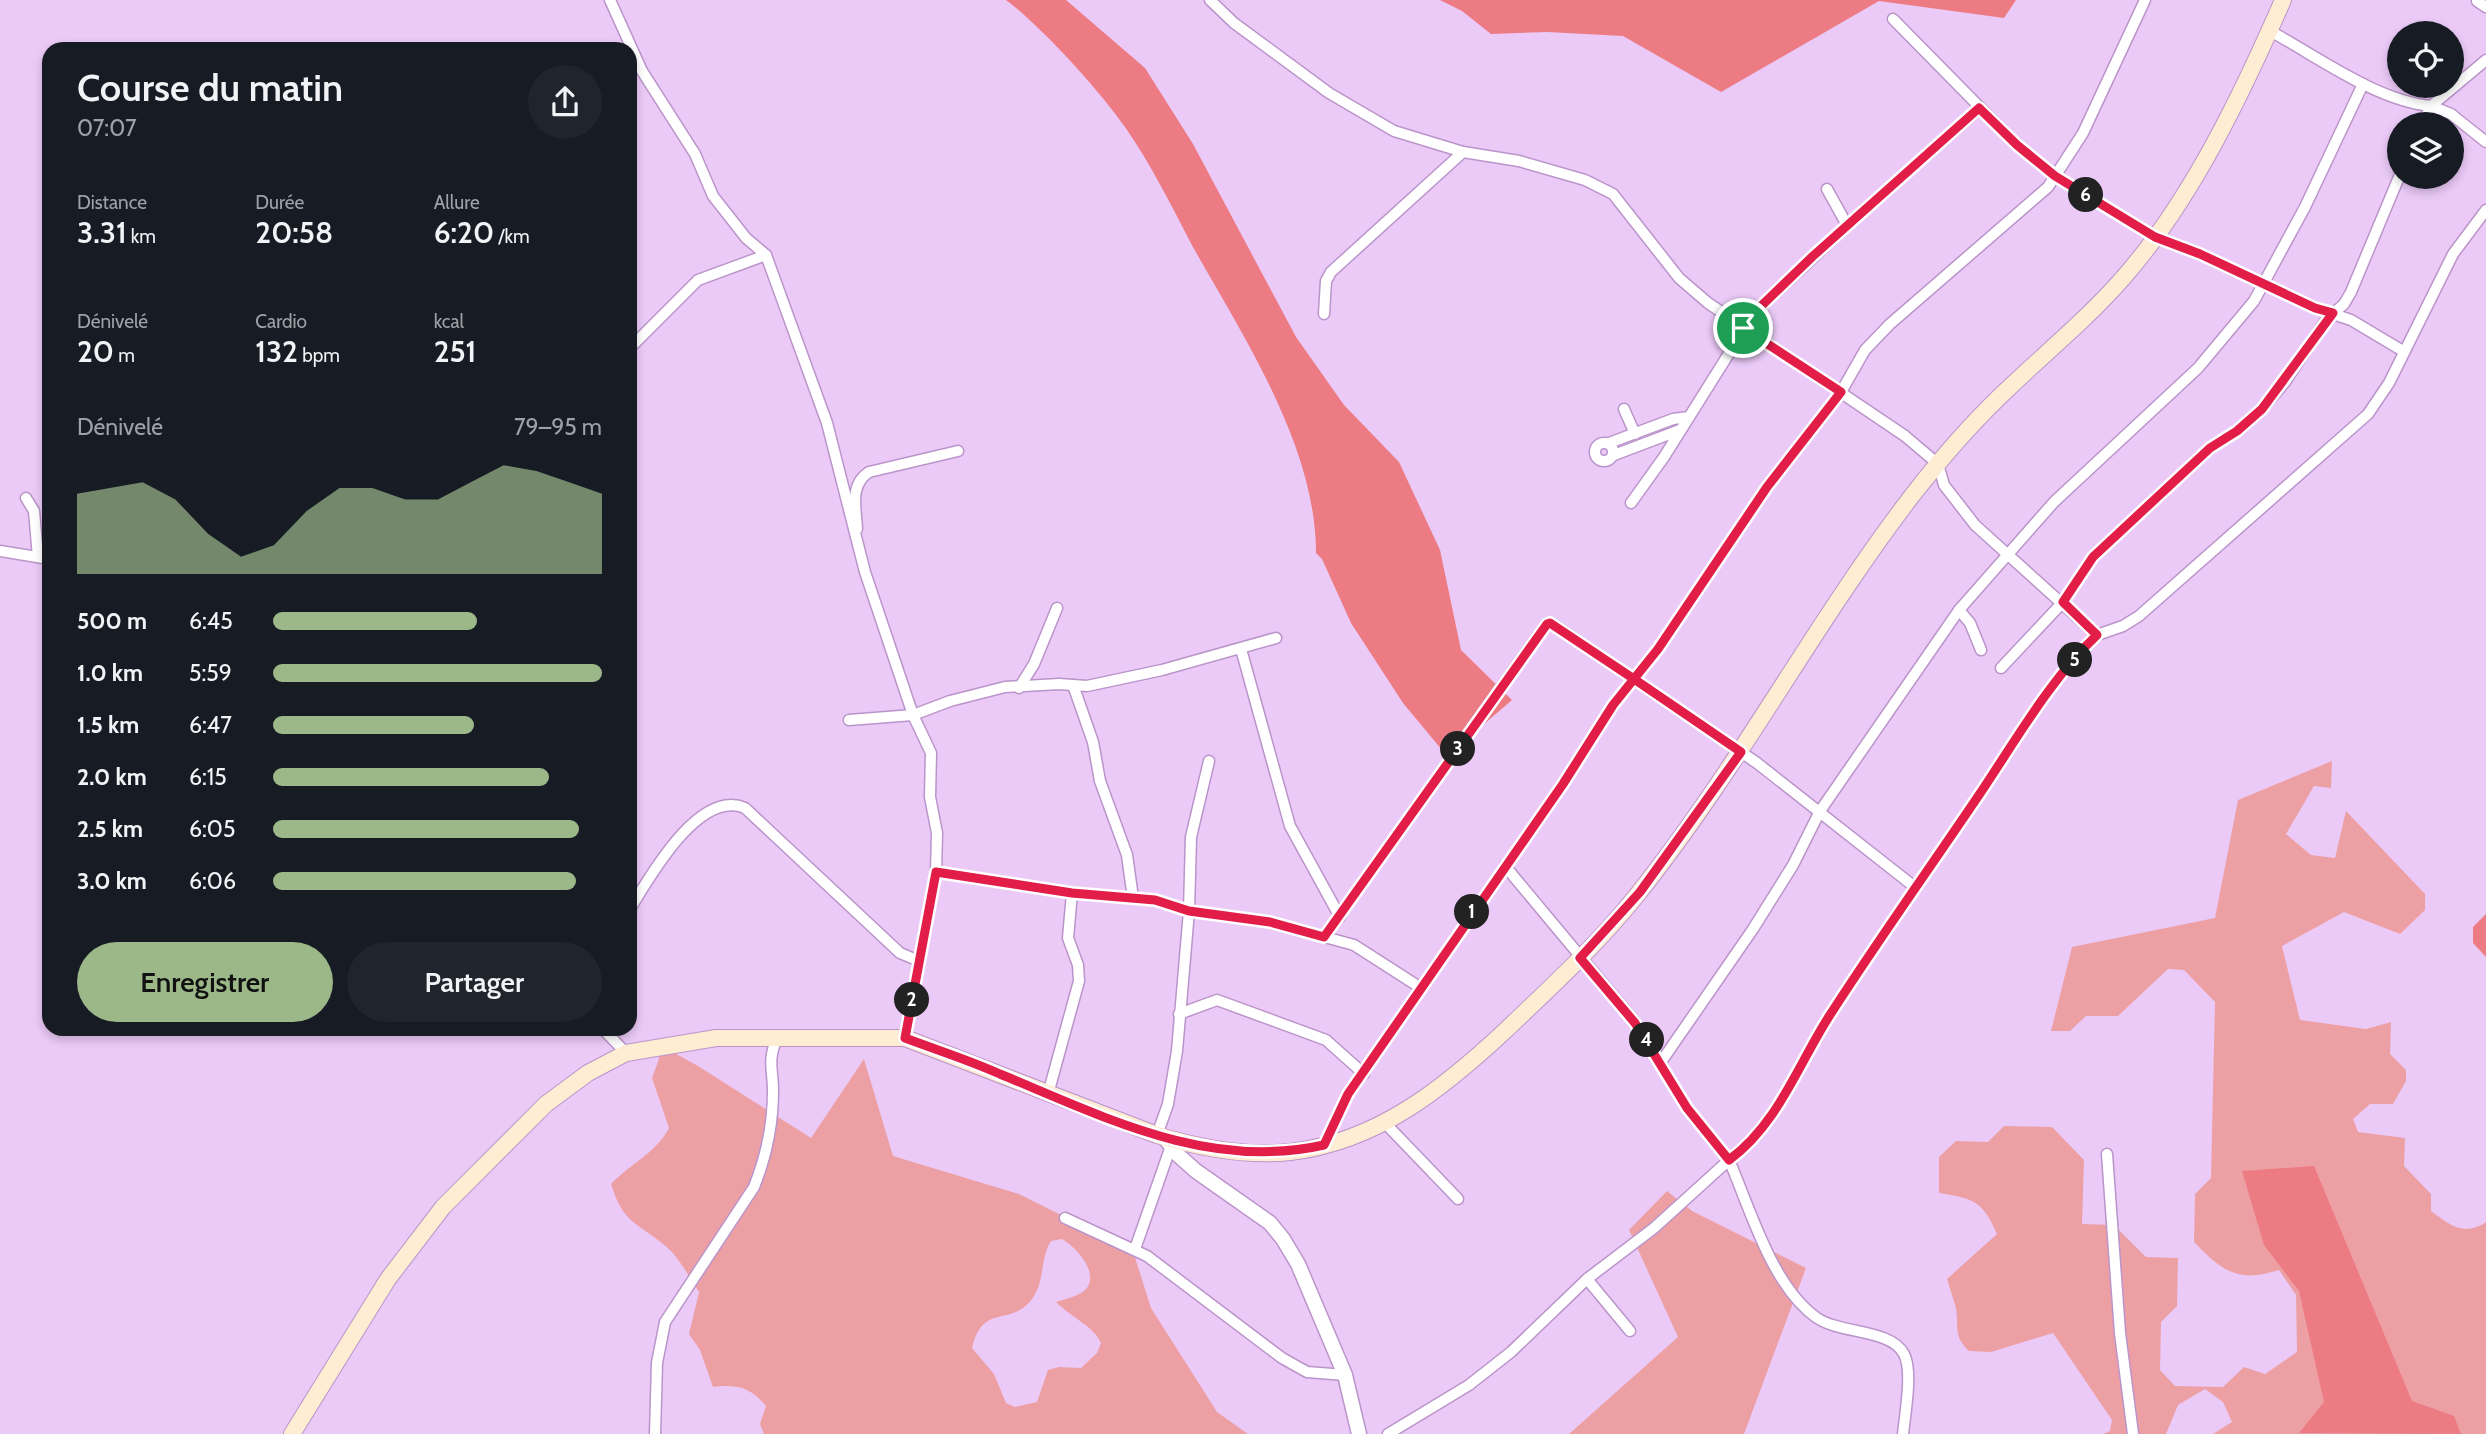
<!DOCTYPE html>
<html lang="fr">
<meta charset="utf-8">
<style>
:root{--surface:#171b24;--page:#20242c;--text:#f1f3f6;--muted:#9ea1a6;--accent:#9cb889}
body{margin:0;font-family:Cabin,sans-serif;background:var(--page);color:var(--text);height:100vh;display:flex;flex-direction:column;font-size:26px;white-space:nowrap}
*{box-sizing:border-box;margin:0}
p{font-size:23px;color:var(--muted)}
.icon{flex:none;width:38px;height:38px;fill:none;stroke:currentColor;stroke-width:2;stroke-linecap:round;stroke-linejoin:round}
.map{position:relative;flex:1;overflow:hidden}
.sheet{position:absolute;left:42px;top:42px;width:595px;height:994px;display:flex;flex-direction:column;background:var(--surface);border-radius:21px;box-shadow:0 4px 10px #0003}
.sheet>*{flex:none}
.controls{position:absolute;left:2387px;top:21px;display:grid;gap:14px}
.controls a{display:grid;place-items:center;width:77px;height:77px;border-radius:50%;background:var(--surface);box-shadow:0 4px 10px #0003;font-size:35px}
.pin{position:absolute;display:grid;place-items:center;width:60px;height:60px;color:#fff;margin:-30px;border:4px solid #fff;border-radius:50%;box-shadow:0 2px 7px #0007}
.km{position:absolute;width:35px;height:35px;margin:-18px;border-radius:50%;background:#222;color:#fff;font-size:19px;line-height:35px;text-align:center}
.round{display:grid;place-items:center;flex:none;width:74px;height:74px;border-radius:37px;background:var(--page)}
.head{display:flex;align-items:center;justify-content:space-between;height:119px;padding:0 35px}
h1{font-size:38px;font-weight:600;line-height:52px}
.metrics{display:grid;grid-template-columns:repeat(3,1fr);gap:10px;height:119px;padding:7px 35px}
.metrics div{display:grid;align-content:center}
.metrics b{font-size:30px;font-weight:600}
.metrics small{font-size:19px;font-weight:400}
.metrics p{font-size:19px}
.chart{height:196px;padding:14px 35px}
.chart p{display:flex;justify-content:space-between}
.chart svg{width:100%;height:126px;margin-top:7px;fill:var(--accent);opacity:.7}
.primary-button{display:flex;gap:14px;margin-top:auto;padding:14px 35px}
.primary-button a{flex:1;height:80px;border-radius:42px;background:var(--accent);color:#111;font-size:28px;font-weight:600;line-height:80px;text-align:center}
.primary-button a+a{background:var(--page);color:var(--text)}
ul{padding:0 35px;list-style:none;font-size:23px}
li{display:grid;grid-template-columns:112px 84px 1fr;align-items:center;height:52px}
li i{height:18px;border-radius:9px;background:var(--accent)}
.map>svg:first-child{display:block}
</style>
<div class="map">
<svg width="2486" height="1434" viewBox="0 0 2486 1434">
<rect width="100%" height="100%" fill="#ebcaf8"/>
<g fill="#eda0a4" fill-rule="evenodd">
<path d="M2332 761 2331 788 2314 786 2286 834 2311 855 2335 858 2346 811 2425 894V910L2400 934 2344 912 2282 946 2300 1020 2366 1029 2391 1022 2390 1054 2406 1070V1081L2393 1104H2370L2353 1119 2358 1132 2405 1138 2404 1166 2431 1194V1211C2450 1225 2464 1237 2486 1222V1434H2213L2232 1422 2223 1402 2205 1389 2178 1405 2166 1434H2103L2110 1431 2112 1420 2053 1333 1991 1352 1969 1351C1953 1336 1959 1327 1956 1308 1953 1298 1950 1289 1947 1279L1997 1234C1982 1200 1974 1199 1939 1193V1157L1956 1141 1988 1142 2004 1126 2052 1127 2084 1160 2082 1224 2114 1225 2146 1257 2178 1258 2177 1306 2161 1322 2160 1370 2175 1386 2223 1387 2244 1367 2265 1374 2297 1352 2296 1295 2279 1270C2238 1283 2223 1272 2194 1242L2195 1194 2211 1178 2215 1002 2184 970 2168 969 2118 1016H2086L2070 1031H2051L2072 947 2215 918 2238 800Z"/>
<path d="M656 1043 698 1066 811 1138 864 1059 893 1156 1019 1194 1133 1251 1151 1308 1217 1412 1248 1434H764L760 1424 766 1406C750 1387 737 1384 713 1387L700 1350 689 1334 699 1292C688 1276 679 1256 663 1244 635 1221 623 1223 611 1184 630 1164 656 1153 669 1128L652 1078 659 1059ZM1062 1239C1076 1247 1100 1273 1086 1289 1080 1296 1065 1299 1056 1302 1069 1316 1094 1326 1101 1343L1097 1353 1081 1368 1059 1367 1048 1370 1037 1402 1015 1407 1006 1403 994 1374 972 1348C983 1302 1010 1328 1032 1299 1045 1282 1040 1258 1051 1241Z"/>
<path d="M1667 1191 1692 1211 1806 1268 1744 1434H1569L1678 1337 1629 1230Z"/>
</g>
<g fill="#ed7b84">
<path d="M1006 0H1066L1145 68 1193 144 1296 337 1344 405 1399 462 1440 550 1461 650 1512 700 1447 756 1403 703 1351 623 1322 559 1316 553C1316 446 1244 338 1193 247 1172 207 1151 164 1125 127 1100 91 1041 26 1006 0Z"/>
<path d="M1440 0H2016L2004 18 1879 1 1721 92 1623 36 1547 32 1491 34 1462 11Z"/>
<path d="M2486 914V957L2473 943V927Z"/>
<path d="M2314 1166 2412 1401 2454 1416 2461 1434 2299 1433 2324 1402 2299 1291 2264 1245 2242 1171Z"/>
</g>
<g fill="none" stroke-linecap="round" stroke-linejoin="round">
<g stroke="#bb94ca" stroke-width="13">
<g id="minor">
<path d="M610 0 642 71 695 154 713 196 746 238 766 255 827 423 865 572 913 715 931 753 930 797 937 833 936 872 905 1038"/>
<path d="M1210 0 1234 23 1329 93 1394 131 1463 152 1519 161 1585 180 1613 194 1679 278 1708 303 1905 436 1938 464 1944 485 1975 525 2097 635C2053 676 2017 738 1983 789 1932 865 1878 940 1828 1018 1797 1067 1777 1125 1729 1160L1687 1108 1635 1022 1505 866"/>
<path d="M2477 1 2486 7"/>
<path d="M1893 19 2017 145 2055 176 2156 237 2200 254 2315 308 2351 320 2403 351"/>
<path d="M2270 31C2318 57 2377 101 2431 106L2486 60"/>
<path d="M2422 124 2431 106 2451 114 2486 142"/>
<path d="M1827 189 1847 225"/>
<path d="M1324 314 1326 281 1331 272 1463 152"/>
<path d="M630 348 698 280 766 255"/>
<path d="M1624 409 1635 434"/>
<circle cx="1604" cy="452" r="9"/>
<path d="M1609 443 1673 419 1689 417"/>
<path d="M1614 455 1680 430"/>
<path d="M26 498 34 511 38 557"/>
<path d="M1631 503 1664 457 1755 312 1864 210 1979 109"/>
<path d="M857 529C856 508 849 485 869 472L958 451"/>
<path d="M0 551 49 559"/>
<path d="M1959 610 1970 623 1981 650"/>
<path d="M2097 635 2123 626 2139 616 2368 414 2389 383 2453 254 2486 210"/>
<path d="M1241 649 1290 826 1340 917"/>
<path d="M2001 668 2063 602 2093 557 2210 448 2237 431 2262 409 2285 382 2326 320 2344 304 2351 292 2399 177"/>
<path d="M1073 685 1093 742 1100 781 1127 855 1133 898"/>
<path d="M1019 688 1034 664 1057 608"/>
<path d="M849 720 913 715 950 701 1005 687 1059 684 1087 686 1162 670 1276 638"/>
<path d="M936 872 1072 893 1155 900 1189 911 1270 922 1354 945 1421 988"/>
<path d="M630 909C649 878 699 788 745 808L900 953 919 961"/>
<path d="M1324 937 1547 623 1554 625 1757 763 1916 888"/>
<path d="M1179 1014 1217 1000 1326 1040 1364 1074"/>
<path d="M603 1029 626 1053"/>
<path d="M1661 1062 1753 929 1793 865 1820 811 1959 610 2054 502 2198 368 2254 301 2305 207 2363 84"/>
<path d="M1048 1094 1079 981 1078 965 1068 938 1072 893"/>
<path d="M1385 1123 1458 1199"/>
<path d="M1157 1135 1168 1104 1177 1051 1189 911 1191 837 1209 761"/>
<path d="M1324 1145 1348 1094 1563 784 1613 705 1658 649 1767 487 1841 392 1865 350 1890 324 2048 187 2083 133 2145 0"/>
<path d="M2107 1154 2120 1333 2133 1434"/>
<path d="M1065 1218 1147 1256 1282 1358 1307 1372 1345 1375"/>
<path d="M1135 1249 1171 1146"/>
<path d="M1587 1279 1630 1331"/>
<path d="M655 1434 657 1363 665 1322 754 1187C766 1157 773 1124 773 1091 773 1068 767 1062 777 1038"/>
<path d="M1388 1434 1469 1385 1511 1352 1587 1279 1654 1228 1729 1160C1750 1208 1772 1287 1817 1318 1841 1334 1891 1329 1904 1354 1913 1371 1905 1414 1903 1434"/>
</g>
</g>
<g stroke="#bb94ca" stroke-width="17">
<path id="tertiary" d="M1165 1138 1178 1155 1196 1171 1270 1223 1283 1239 1298 1264 1345 1375 1359 1434"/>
</g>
<g stroke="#bb94ca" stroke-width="18">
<path id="secondary" d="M292 1434 388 1279 443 1207 546 1104 588 1073 626 1053 716 1038H905L1157 1135C1200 1148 1245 1157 1290 1152 1378 1142 1445 1087 1507 1029 1552 986 1598 944 1637 895 1738 769 1813 625 1911 497 1942 457 1976 418 2013 384 2050 349 2089 317 2123 278 2191 201 2242 94 2283 0"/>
</g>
<use href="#minor" stroke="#fff" stroke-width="10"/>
<use href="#tertiary" stroke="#fff" stroke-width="14"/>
<use href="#secondary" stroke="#feedd2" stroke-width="16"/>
</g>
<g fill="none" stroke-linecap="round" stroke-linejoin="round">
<g stroke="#fff" stroke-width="14">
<path id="route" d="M1743 328 1841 392 1767 487 1658 649 1613 705 1563 784 1348 1094 1324 1145C1209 1171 1104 1117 1000 1074 969 1060 937 1050 905 1038L936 872 1072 893 1155 900 1189 911 1270 922 1324 937 1547 624 1550 623 1634 679 1741 752 1640 892 1580 958 1635 1023 1687 1108 1729 1160C1777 1125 1797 1067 1828 1018 1878 940 1932 865 1983 789 2017 738 2053 676 2097 635L2063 602 2093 557 2210 448 2237 431 2262 409 2333 313 2315 308 2200 254 2155 237 2055 176 2017 145 1979 108 1813 256 1755 312 1743 328"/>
</g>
<use href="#route" stroke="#e11d48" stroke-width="9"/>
</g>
</svg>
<div class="controls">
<a><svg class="icon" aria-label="locate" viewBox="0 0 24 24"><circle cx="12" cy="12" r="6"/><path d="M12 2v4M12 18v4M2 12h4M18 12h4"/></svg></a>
<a><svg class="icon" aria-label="layers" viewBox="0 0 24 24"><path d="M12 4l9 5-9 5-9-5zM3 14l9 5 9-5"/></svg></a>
</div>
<div class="pin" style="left:1743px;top:328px;background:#1e9e55"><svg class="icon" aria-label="arrive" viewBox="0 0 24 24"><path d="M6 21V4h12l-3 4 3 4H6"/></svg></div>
<b class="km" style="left:1472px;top:912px">1</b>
<b class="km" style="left:912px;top:1000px">2</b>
<b class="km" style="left:1458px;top:749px">3</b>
<b class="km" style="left:1647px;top:1040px">4</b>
<b class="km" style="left:2075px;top:660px">5</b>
<b class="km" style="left:2086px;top:195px">6</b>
<section class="sheet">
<div class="head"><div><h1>Course du matin</h1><p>07:07</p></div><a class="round"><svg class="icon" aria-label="share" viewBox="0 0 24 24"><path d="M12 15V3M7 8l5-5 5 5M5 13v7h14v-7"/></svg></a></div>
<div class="metrics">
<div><p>Distance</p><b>3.31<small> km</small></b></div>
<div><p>Durée</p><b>20:58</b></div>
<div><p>Allure</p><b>6:20<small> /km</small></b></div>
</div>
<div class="metrics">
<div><p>Dénivelé</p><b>20<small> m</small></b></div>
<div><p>Cardio</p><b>132<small> bpm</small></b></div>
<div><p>kcal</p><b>251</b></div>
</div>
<div class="chart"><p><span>Dénivelé</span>79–95 m</p>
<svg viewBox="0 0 160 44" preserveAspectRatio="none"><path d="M0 44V16L10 14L20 12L30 18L40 30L50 38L60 34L70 22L80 14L90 14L100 18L110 18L120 12L130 6L140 8L150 12L160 16V44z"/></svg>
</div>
<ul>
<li><b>500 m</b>6:45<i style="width:62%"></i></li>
<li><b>1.0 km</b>5:59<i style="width:100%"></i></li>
<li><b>1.5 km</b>6:47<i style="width:61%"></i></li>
<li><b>2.0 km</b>6:15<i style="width:84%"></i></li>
<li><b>2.5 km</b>6:05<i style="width:93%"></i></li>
<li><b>3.0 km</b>6:06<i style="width:92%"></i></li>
</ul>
<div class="primary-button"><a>Enregistrer</a><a>Partager</a></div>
</section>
</div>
